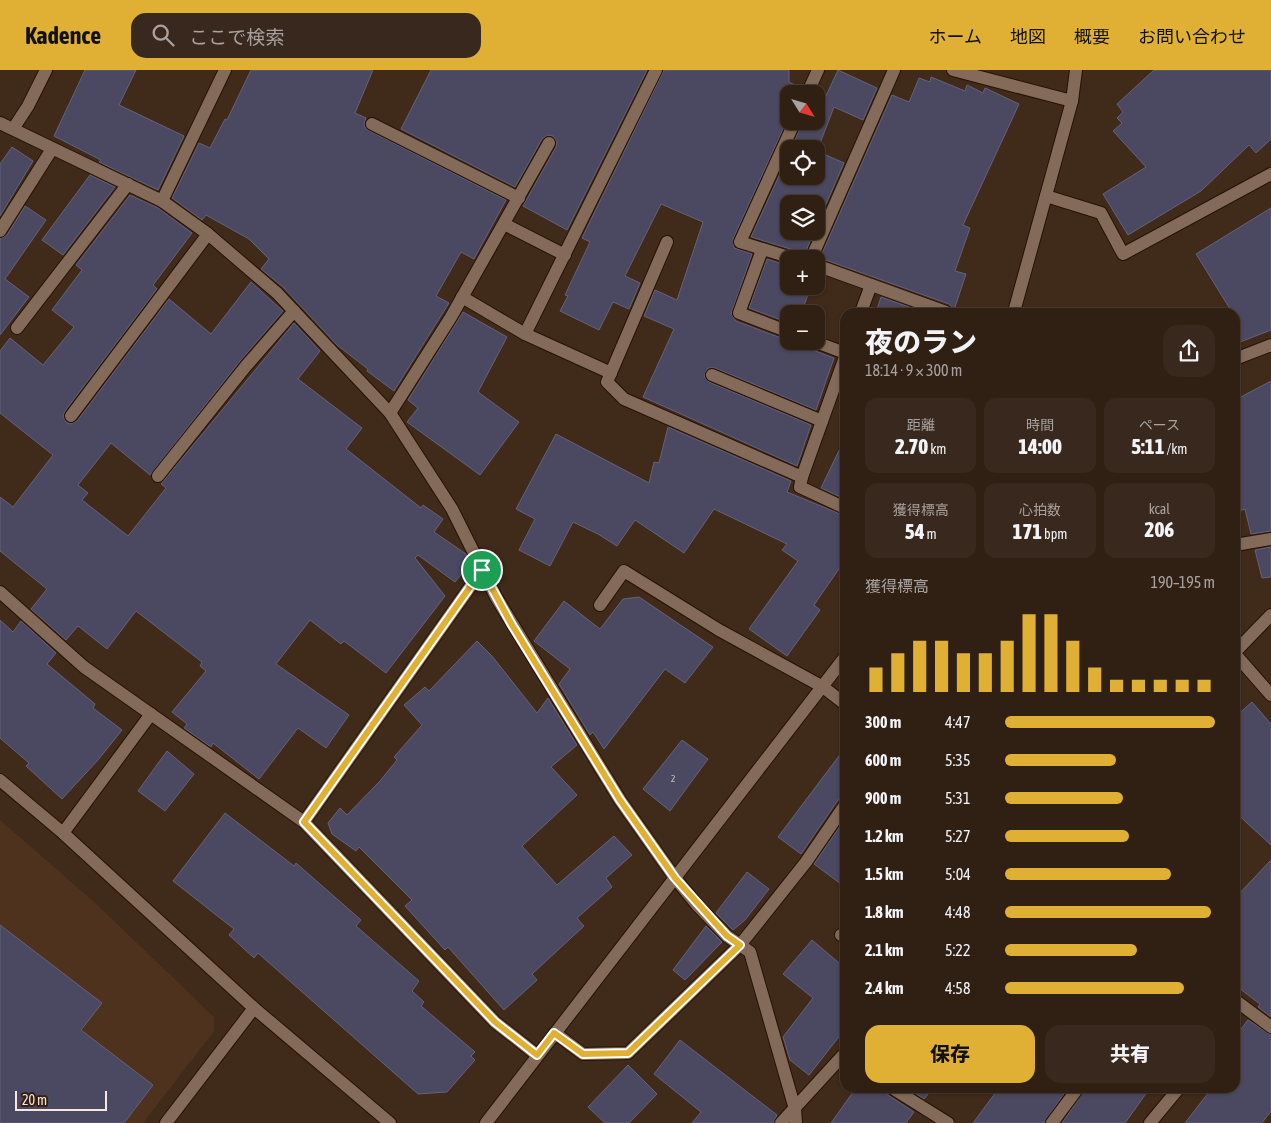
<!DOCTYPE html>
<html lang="ja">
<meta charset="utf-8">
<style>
:root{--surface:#302014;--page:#38281d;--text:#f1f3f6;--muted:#a8a3a0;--line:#4b3e34;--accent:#e0b034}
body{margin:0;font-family:"Asap Condensed","Noto Sans JP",sans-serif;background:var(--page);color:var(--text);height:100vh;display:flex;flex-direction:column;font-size:19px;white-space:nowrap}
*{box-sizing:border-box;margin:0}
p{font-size:16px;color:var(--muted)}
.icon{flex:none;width:28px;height:28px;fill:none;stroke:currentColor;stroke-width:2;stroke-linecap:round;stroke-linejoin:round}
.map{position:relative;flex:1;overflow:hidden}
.panel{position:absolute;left:840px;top:238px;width:400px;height:785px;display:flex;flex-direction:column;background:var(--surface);border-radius:15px;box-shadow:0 1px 4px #0004,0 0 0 1px var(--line)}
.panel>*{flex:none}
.needle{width:32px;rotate:127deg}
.fabs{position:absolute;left:780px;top:15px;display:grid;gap:10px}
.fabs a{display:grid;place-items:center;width:45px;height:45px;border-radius:10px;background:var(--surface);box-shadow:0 1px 4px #0004,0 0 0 1px var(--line);font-size:25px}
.scale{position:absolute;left:15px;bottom:12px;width:92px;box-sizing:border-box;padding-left:5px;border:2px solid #f5e7dd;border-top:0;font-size:14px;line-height:18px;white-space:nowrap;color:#f5e7dd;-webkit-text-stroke:4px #352011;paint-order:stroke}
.pin{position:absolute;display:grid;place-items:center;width:42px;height:42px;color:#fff;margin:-21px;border:2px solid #fff;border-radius:50%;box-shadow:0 1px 5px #0007}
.round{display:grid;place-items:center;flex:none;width:52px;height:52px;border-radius:15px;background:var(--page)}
.headline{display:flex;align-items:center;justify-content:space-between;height:85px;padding:0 25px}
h1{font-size:28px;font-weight:800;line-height:38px}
.metrics{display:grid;grid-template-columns:repeat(3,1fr);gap:8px;height:85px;padding:5px 25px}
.metrics div{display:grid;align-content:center;border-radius:12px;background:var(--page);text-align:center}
.metrics b{font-size:21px;font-weight:800}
.metrics small{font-size:14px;font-weight:400}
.metrics p{font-size:14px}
.chart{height:140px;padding:10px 25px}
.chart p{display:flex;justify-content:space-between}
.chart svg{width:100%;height:90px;margin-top:5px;stroke:var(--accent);stroke-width:6}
.primary-button{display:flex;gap:10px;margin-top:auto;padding:10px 25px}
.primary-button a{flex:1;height:58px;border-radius:15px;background:var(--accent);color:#111;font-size:20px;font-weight:800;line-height:58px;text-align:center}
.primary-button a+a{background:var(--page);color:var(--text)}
ul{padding:0 25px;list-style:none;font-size:16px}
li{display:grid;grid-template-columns:80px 60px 1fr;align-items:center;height:38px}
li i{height:12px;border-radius:6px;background:var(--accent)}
header{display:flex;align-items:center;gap:30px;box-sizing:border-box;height:70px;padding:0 25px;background:var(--accent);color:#111}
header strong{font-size:24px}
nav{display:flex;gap:28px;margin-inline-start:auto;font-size:18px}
.search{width:350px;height:45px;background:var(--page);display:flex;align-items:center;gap:12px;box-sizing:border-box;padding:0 18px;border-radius:15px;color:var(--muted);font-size:19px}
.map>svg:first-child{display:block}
</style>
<header>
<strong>Kadence</strong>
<div class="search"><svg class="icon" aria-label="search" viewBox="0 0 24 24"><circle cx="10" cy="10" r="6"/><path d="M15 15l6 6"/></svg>ここで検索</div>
<nav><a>ホーム</a><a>地図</a><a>概要</a><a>お問い合わせ</a></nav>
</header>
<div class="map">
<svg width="1271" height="1053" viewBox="0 0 1271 1053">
<rect width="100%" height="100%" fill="#402a1a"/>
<path fill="#4e321e" d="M0 750 93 831 214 947V961L143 1053H0Z"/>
<g fill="#4b4861" stroke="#64627c">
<path d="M85 0H136L119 35 184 66 158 120 99 92 101 90 54 66Z"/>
<path d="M251 0H373L355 43 366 48 364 54 366 59 506 130 474 189 461 182 436 226 449 233 394 321 367 301 368 299 337 275 283 217 261 199 269 189 249 169 206 145 202 150 172 128 199 73 210 78 225 49 227 50Z"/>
<path d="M431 0H647L567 160 523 136 556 77 557 72 553 66 548 65 542 69 515 117 401 59Z"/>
<path d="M664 0H789V12L801 18 799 24H789V46L733 169 734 178 752 184 731 244 736 251 834 288 816 340 715 298H708L704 306 709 312 811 355 797 396 643 327 674 259 644 246 655 220 677 230 703 152 661 134 625 206 640 213 629 239 613 232 599 260 560 241 568 226 565 225 590 172 582 168Z"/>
<path d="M838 0 877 18 863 50 834 37 817 81 844 93 816 157V134H789V161H814L803 189 797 181 751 167 789 84V106H816V79H791L803 51H816V24L825 28Z"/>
<path d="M1154 0H1271V69L1256 83 1249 75 1201 121 1128 165 1103 124 1146 97 1113 61 1122 53 1117 48 1123 42 1117 34Z"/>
<path d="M931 7 965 21 967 15 983 23 985 18 1019 34 963 155 970 158 955 201 966 204 954 240 949 234 820 188 892 25 909 32 919 8 930 12Z"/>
<path d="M12 77 33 91 0 146V94Z"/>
<path d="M90 105 115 117 63 185 42 170Z"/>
<path d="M130 125 158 138 192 163 153 215 157 219 65 341 63 346 66 352 70 354 77 351 169 229 211 264 251 212 283 241 240 291 150 405 111 373 78 415 88 423 82 430 128 466 166 418 161 414 294 253 320 281 298 309 362 358 346 379 421 438 423 435 443 449 434 462 466 484 470 494 455 512 418 485 415 488 445 526 386 603 344 571 341 574 310 550 276 594 349 645 326 678 298 658 259 709 213 673 211 677 184 658 187 654 172 642 206 601 200 596 202 592 136 541 107 579 78 556 66 570 31 539 47 519 0 481V427L13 437 53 385 0 343V281L10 268 43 295 74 257 52 240 82 200 76 195Z"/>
<path d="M25 136 46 150 5 209 29 227 0 265V169L7 165Z"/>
<path d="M1271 138V260L1235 274V242H1232L1196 184Z"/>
<path d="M767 189 789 196V216H811L801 244H789V253L749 238Z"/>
<path d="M881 227 923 242H876Z"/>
<path d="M463 242 507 267 478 322 519 352 480 405 407 352 418 338 408 330Z"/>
<path d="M1271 311V461L1251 464 1245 439 1239 441 1235 425V330Z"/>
<path d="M668 357 791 411 787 422 845 446V490L814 535 820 540 787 586 749 559 798 491 782 480 787 474 714 439 684 483 635 450 617 476 598 464 573 452 550 496 519 480 535 449 516 439 556 364 649 413 654 392 659 393Z"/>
<path d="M845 368V429L821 418Z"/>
<path d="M1271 477V507L1262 508 1255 480Z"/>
<path d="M639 527 713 577 685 613 665 599 604 679 593 662 590 665 559 614 570 599 534 571 564 531 600 559 623 529Z"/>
<path d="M0 550 13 562 21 551 56 583 47 594 95 634 93 638 122 660 98 690 62 729 26 696 29 693 0 668Z"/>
<path d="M477 571 492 586 537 643 548 628 577 675 551 697 577 725 522 776 557 815 614 766 632 785 606 808 612 817 577 848 584 856 532 904 537 910 504 940 448 877 445 880 405 836 412 830 359 777 356 781 332 764 328 753 340 738 347 745 380 711 397 690 394 687 422 655 404 635 425 617 429 621Z"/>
<path d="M1252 632 1271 654V775L1235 742V647Z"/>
<path d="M682 670 708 689 670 741 643 719Z"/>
<path d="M845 678V727L838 730 801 784 778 767Z"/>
<path d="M167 681 194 704 165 741 138 721Z"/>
<path d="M225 743 294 796 296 793 361 850 356 856 419 911 412 921 424 932 421 936 475 982 471 986 475 990 447 1022 418 1024 258 883 254 888 229 865 234 859 173 811Z"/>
<path d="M845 749V817L814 794Z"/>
<path d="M1271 790V947L1258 937 1260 934 1235 915V828Z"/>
<path d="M747 802 769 819 745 850 733 860 716 843Z"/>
<path d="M0 855 102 933 81 960 153 1015 124 1053H0Z"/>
<path d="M706 856 722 872 685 910 673 900Z"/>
<path d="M812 870 845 898V959L809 1005 790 990 783 967 813 928 783 904Z"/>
<path d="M1248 950 1271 965V1041L1262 1053H1185L1212 1018H1235V967Z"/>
<path d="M680 970 777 1045 773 1053H692L701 1042 654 1004Z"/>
<path d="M628 995 657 1024 629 1053H605L588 1037Z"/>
<path d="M856 1018H884L888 1025 914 1042 906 1053H831Z"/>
<path d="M907 1018H933L924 1029Z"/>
<path d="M999 1018H1068L1044 1053H973Z"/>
<path d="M1086 1018H1150L1125 1053H1062Z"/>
</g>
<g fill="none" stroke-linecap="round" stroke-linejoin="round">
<g stroke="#261204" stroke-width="14">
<g id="minor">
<path d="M953 0 1072 31"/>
<path d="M807 24 818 0"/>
<path d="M795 51 740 172 795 189"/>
<path d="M0 53 162 131 208 164 277 223 390 343 452 439 496 527 620 730 675 808 697 835 727 866 750 882 795 1039 796 1053"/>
<path d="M372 54 519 128"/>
<path d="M13 59 28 36 46 0"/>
<path d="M1046 126 1101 143 1123 184 1271 104"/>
<path d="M162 131 225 0"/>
<path d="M504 154 565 185"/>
<path d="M0 161 52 79"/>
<path d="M667 172 607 312 624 329 802 407 800 417 845 438"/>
<path d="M762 180 739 243 789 262"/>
<path d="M811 189 894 0"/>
<path d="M816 195 946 242"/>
<path d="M462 227 525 264 611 303"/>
<path d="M861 242 871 215"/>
<path d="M1014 242 1072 31 1076 0"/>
<path d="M17 258 128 114"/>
<path d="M525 264 656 0"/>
<path d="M813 271 845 283"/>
<path d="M1235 289 1271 275"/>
<path d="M712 305 822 351"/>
<path d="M390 343 451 247 549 73"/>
<path d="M71 346 208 164"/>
<path d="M158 406 246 296 294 241"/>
<path d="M802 407 845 287"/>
<path d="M1235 475 1271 469"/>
<path d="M0 522 84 597 304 752 495 952 537 985"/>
<path d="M600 535 624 501 719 560 823 617 845 634"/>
<path d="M1235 582 1271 545"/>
<path d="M1235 584 1271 625"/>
<path d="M0 710 63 763 254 938 390 1053"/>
<path d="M304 752 482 500"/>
<path d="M63 763 151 644"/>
<path d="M841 865 845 866"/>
<path d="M1235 930 1271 957"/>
<path d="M555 963 583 984 628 983 740 875 806 792 845 735"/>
<path d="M892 1018 948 1053"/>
<path d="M166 1053 254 938"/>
<path d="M486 1053 845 587"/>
<path d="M781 1053 845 983"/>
<path d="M1052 1053 1078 1018"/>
<path d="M1150 1053 1179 1018"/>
</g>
</g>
<use href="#minor" stroke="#846b59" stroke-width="12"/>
</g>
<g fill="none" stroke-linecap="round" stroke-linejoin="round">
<g stroke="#fff" stroke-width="10">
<path id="route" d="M482 500 512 555 620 730 675 808 727 866 740 875 628 983 583 984 554 963 537 985 495 952 304 752Z"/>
</g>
<use href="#route" stroke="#e0b034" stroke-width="6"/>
</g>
<g text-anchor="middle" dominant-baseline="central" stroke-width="5" stroke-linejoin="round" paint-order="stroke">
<g font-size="10" fill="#cabfbe">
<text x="673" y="708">2</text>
</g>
</g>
</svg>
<div class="fabs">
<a><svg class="needle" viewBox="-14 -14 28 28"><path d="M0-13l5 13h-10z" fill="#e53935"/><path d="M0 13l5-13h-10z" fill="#a8a3a0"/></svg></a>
<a><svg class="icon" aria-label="locate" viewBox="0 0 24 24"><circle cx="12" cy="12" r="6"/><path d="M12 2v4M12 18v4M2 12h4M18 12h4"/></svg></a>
<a><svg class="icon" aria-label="layers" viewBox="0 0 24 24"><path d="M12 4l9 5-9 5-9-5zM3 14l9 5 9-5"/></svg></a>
<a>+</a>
<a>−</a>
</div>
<div class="scale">20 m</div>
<div class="pin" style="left:482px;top:500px;background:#1e9e55"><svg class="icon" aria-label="arrive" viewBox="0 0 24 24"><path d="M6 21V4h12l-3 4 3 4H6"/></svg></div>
<section class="panel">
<div class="headline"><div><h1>夜のラン</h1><p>18:14 · 9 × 300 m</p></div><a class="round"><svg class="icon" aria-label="share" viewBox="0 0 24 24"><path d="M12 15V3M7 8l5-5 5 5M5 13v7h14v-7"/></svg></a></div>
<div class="metrics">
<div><p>距離</p><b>2.70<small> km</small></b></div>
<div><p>時間</p><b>14:00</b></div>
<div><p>ペース</p><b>5:11<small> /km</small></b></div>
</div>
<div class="metrics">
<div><p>獲得標高</p><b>54<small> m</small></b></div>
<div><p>心拍数</p><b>171<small> bpm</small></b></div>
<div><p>kcal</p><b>206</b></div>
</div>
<div class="chart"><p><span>獲得標高</span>190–195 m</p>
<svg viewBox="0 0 160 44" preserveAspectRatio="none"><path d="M5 44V32M15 44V25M25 44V19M35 44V19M45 44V25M55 44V25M65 44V19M75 44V6M85 44V6M95 44V19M105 44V32M115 44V38M125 44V38M135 44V38M145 44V38M155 44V38"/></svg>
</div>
<ul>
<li><b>300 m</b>4:47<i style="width:100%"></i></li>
<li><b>600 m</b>5:35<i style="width:53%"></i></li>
<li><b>900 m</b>5:31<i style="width:56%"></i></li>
<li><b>1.2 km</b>5:27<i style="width:59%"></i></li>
<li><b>1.5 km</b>5:04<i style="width:79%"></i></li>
<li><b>1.8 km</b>4:48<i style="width:98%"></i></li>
<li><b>2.1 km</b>5:22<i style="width:63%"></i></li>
<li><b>2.4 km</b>4:58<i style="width:85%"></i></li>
</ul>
<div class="primary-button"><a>保存</a><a>共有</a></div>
</section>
</div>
